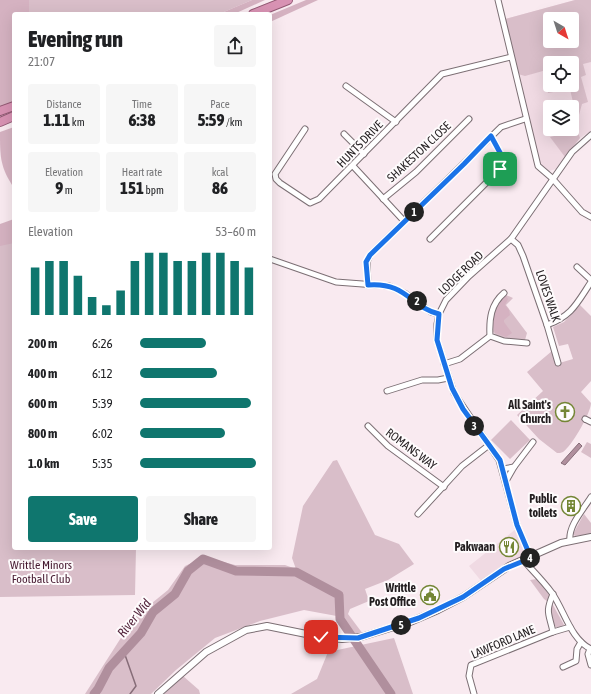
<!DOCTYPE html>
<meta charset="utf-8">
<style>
:root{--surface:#fff;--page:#f6f6f6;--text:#202124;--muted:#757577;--accent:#0f766e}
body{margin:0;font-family:"Asap Condensed",sans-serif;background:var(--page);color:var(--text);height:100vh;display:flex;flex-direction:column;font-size:15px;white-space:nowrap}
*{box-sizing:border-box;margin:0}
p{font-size:13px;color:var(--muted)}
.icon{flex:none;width:22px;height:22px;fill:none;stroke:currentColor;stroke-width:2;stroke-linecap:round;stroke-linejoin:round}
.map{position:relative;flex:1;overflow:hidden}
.sheet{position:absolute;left:12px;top:12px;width:260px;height:538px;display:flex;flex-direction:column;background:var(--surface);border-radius:4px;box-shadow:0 4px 16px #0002}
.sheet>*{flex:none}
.needle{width:26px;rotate:141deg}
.tools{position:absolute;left:543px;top:12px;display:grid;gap:8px}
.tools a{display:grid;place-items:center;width:36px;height:36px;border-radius:4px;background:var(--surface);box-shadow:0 4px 16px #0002;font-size:20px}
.pin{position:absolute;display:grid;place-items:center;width:34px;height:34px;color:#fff;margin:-17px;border-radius:8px;box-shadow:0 2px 6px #0006}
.km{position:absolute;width:20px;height:20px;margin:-10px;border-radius:50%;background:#222;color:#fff;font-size:11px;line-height:20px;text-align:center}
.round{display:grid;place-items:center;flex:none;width:42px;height:42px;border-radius:4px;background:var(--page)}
.overview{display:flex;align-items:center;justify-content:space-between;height:68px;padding:0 16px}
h1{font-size:22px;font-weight:800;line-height:30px}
.metrics{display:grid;grid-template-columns:repeat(3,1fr);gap:6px;height:68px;padding:4px 16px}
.metrics div{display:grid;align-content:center;border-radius:4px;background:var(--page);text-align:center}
.metrics b{font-size:17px;font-weight:800}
.metrics small{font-size:11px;font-weight:400}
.metrics p{font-size:11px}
.chart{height:112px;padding:8px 16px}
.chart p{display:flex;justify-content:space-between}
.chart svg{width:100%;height:72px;margin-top:4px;stroke:var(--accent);stroke-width:6}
.cta{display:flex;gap:8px;margin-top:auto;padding:8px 16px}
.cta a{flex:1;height:46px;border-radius:4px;background:var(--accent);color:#fff;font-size:16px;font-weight:800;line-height:46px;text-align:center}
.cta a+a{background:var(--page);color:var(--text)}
ul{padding:0 16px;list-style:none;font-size:13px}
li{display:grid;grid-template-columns:64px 48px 1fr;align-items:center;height:30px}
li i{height:10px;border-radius:5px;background:var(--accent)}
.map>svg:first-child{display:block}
</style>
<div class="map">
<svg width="591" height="694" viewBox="0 0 591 694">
<rect width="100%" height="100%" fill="#f9eaf0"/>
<g fill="#f0dae3" fill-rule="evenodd">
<path d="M575 0H591V131L580 138 556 169 549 171 541 166 538 160 505 19ZM550 19H572V41H550ZM550 63H572V85H550ZM550 107H572V129H550Z"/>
<path d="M516 529 528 556 495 571 482 582 469 566Z"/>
</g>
<g fill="#d9bec9" fill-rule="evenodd">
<path d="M0 0H252L219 14H14L6 104 0 107Z"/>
<path d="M575 0H591V62L583 64 586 75 581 77 588 102 582 104 579 115H576L569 85H572V63H550V69L525 76 518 74 505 19ZM550 19H572V41H550Z"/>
<path d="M550 71V85H558L559 91 548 93 544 73Z"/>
<path d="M575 131 578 132 580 138 565 157 550 137Z"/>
<path d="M14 238V548H136L135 595 0 597V239Z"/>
<path d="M506 295 513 298 506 305 527 333 525 340 522 341 499 338 493 332C492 319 493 302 506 295Z"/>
<path d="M580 305 591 316V381L581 392 591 403C591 413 571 447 563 452 561 453 559 453 557 453L539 439 517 415 543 391 527 372 552 351 556 364 573 359 568 344 559 346 553 327 564 322Z"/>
<path d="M511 420 530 440 510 459 491 440Z"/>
<path d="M587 442 591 444V458L581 452Z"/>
<path d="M337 460 375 535 399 544 414 564 388 580 365 589 369 601 350 609 348 614 363 634 353 635 342 617 304 610 260 621 215 638 176 670 151 694H85L140 608 152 603 168 590 185 566 205 557 235 565H285L296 569 292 558 303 506 333 461Z"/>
<path d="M584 514 591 523V534L575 536 573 534Z"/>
<path d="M537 579 551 597 548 602 544 599 530 580Z"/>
<path d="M551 605H553L563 623 564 625 559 628C549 626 550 613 551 605Z"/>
<path d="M394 638 413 694H291L317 679 328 652Z"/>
<path d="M183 676 199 690 200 694H164Z"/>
</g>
<g fill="#d5b2c1">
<path d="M0 0H29V14H14V102L0 107Z"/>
<path d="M252 0H265L234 14H219Z"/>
<path d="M306 0H318L270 22V15Z"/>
<path d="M14 127V188C0 167 0 157 0 132Z"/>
<path d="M14 219V243L0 246V224Z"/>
<path d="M506 296 508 299 505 305 509 310 510 315 504 320V322L512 333 506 337 495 333C490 320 495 302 506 296Z"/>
</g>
<path fill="#b08f9d" stroke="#866d78" d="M579 443 582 446 565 465 561 463Z"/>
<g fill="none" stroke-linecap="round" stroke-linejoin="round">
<path stroke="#866d78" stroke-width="1.5" d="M124 652 136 686 130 694"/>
<path stroke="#b08f9d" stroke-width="9" d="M94 694 98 689 109 668 141 633 153 612 175 594 188 571 203 559 236 571 296 572 339 595 340 619 391 694"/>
<g stroke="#7c6f74" stroke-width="7">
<g id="minor">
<path d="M498 0 538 166 552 178 582 212 591 217"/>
<path d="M346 86 396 122"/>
<path d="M305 129 275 174 276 179 280 183 310 203 319 199 442 74 511 57"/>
<path d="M344 134 364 154"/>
<path d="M353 166 404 221"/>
<path d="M383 199 416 172 469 119"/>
<path d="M430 239 500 169 504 160 491 136"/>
<path d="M511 239 518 245 523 256 547 325 558 363"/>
<path d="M270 259 336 282 389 286 406 294 431 312 439 314"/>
<path d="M577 267 591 280"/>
<path d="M368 285 367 262 370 255 501 127 525 119"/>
<path d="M504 293C491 304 489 319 490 336L504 341 527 343"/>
<path d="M547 325C572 316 577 303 591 282"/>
<path d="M444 364 460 359 490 336"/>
<path d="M387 391 422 380H438L448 378"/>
<path d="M585 419 591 422"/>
<path d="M368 426 388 446 444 487"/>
<path d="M503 469 514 467 533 442"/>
<path d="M506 481 514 467"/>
<path d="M418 514 462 466 489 445"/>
<path d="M570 541C568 526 583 510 591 497"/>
<path d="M531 558 517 525 499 460 454 393 437 340V324L439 314 446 300 469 276 511 239 572 152 591 135"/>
<path d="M523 560C533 571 544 582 552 593 564 610 571 640 591 649"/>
<path d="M553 594C545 613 549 613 553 632"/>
<path d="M590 649 588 654 591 665"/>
<path d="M563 667 576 661 577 649 581 642"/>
<path d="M474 694 469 676 471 665 553 632 570 627"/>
</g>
</g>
<g stroke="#7c6f74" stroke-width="8">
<path id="tertiary" d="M158 694 206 652 246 630 267 626 321 637 342 639 361 637 410 622 438 610 463 597 509 566 561 543 591 537"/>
</g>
<g stroke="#925873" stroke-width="10">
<g id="trunk">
<path d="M253 14 288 0"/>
<path d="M0 111 14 106"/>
<path d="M0 122 14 116"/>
</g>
</g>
<use href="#minor" stroke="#fff" stroke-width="5"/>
<use href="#tertiary" stroke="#fff" stroke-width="6"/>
<use href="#trunk" stroke="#d892b3" stroke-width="8"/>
</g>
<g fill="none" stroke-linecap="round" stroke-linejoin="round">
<g stroke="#fff" stroke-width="8">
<path id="route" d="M321 637 358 638 419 618 463 597 504 569 531 558 517 525 500 460 463 409 452 388 437 340 439 314C410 307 407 282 368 285L366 262 370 255 464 164 491 136 504 160 500 169"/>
</g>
<use href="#route" stroke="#1a73e8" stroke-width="5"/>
</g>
<defs>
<g id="church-ring" transform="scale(1)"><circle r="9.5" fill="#fefbfc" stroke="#748635" stroke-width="1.5"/><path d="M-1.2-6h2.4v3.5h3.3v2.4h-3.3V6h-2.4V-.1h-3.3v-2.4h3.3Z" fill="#748635"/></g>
<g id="building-ring" transform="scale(1)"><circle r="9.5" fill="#fefbfc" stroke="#748635" stroke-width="1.5"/><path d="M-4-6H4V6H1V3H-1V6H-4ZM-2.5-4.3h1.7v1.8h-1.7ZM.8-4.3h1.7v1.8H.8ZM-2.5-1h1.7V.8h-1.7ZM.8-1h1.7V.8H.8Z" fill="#748635"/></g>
<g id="restaurant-ring" transform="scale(1)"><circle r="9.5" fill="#fefbfc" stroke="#748635" stroke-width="1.5"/><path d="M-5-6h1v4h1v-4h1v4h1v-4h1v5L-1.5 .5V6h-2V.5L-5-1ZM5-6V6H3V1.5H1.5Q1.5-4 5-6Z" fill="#748635"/></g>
<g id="civic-ring" transform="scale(1)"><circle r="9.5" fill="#fefbfc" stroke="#748635" stroke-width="1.5"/><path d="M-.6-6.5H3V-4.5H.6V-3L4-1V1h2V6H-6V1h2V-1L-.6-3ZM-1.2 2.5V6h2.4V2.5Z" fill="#748635"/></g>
</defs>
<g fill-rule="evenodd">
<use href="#church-ring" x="565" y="412"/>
<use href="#building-ring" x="571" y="506"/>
<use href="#restaurant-ring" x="509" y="547"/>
<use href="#civic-ring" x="430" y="595"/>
</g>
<g text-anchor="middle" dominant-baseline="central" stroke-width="4" stroke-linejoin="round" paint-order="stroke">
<g font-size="12" fill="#231e20" stroke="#fefbfc">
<text transform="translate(360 144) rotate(-46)">HUNTS DRIVE</text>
<text transform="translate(419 152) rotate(-43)">SHAKESTON CLOSE</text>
<text transform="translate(461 273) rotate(-44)">LODGE ROAD</text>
<text transform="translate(548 296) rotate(71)">LOVES WALK</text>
<text transform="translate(411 449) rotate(37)">ROMANS WAY</text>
<text transform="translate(503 642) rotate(-23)">LAWFORD LANE</text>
</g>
<g font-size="12" font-weight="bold" fill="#231e20" stroke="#fefbfc" text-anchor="end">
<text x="551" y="405">All Saint's<tspan x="551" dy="14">Church</tspan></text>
<text x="557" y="499">Public<tspan x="557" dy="14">toilets</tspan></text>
<text x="495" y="547">Pakwaan</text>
<text x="416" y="588">Writtle<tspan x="416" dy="14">Post Office</tspan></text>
</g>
<g font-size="12" fill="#471a31" stroke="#fefbfc">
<text x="41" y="565">Writtle Minors<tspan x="41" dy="14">Football Club</tspan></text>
</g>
<g font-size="13" font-style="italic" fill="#55273e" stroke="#fefbfc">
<text transform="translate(134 618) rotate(-51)">River Wid</text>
</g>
</g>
</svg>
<div class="tools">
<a><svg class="needle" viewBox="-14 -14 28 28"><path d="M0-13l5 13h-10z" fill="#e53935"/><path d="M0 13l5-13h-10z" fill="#757577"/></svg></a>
<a><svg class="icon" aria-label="locate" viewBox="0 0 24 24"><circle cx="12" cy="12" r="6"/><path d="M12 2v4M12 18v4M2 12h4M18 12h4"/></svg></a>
<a><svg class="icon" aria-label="layers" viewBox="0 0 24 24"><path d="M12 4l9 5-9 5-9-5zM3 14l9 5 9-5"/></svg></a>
</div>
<div class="pin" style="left:500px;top:169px;background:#1e9e55"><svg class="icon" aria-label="arrive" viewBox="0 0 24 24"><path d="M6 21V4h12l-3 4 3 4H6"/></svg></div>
<div class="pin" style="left:321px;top:637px;background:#d93025"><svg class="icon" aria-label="check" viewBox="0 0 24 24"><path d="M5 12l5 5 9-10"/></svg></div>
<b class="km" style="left:414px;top:212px">1</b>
<b class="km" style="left:417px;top:301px">2</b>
<b class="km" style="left:474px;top:426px">3</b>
<b class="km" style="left:530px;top:558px">4</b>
<b class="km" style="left:401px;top:625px">5</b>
<section class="sheet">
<div class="overview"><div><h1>Evening run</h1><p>21:07</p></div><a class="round"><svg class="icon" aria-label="share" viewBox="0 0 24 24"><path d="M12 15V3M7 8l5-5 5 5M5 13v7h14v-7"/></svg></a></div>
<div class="metrics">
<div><p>Distance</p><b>1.11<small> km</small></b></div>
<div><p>Time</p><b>6:38</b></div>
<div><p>Pace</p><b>5:59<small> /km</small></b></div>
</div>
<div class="metrics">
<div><p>Elevation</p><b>9<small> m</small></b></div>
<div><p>Heart rate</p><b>151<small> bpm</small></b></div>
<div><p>kcal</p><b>86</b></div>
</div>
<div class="chart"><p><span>Elevation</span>53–60 m</p>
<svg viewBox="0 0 160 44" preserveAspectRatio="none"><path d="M5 44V15M15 44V11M25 44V11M35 44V20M45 44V33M55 44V38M65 44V29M75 44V11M85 44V6M95 44V6M105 44V11M115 44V11M125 44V6M135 44V6M145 44V11M155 44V15"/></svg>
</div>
<ul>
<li><b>200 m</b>6:26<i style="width:57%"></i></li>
<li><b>400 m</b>6:12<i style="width:66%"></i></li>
<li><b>600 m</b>5:39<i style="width:96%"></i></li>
<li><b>800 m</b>6:02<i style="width:73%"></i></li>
<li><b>1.0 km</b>5:35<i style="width:100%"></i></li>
</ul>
<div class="cta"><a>Save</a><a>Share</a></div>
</section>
</div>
